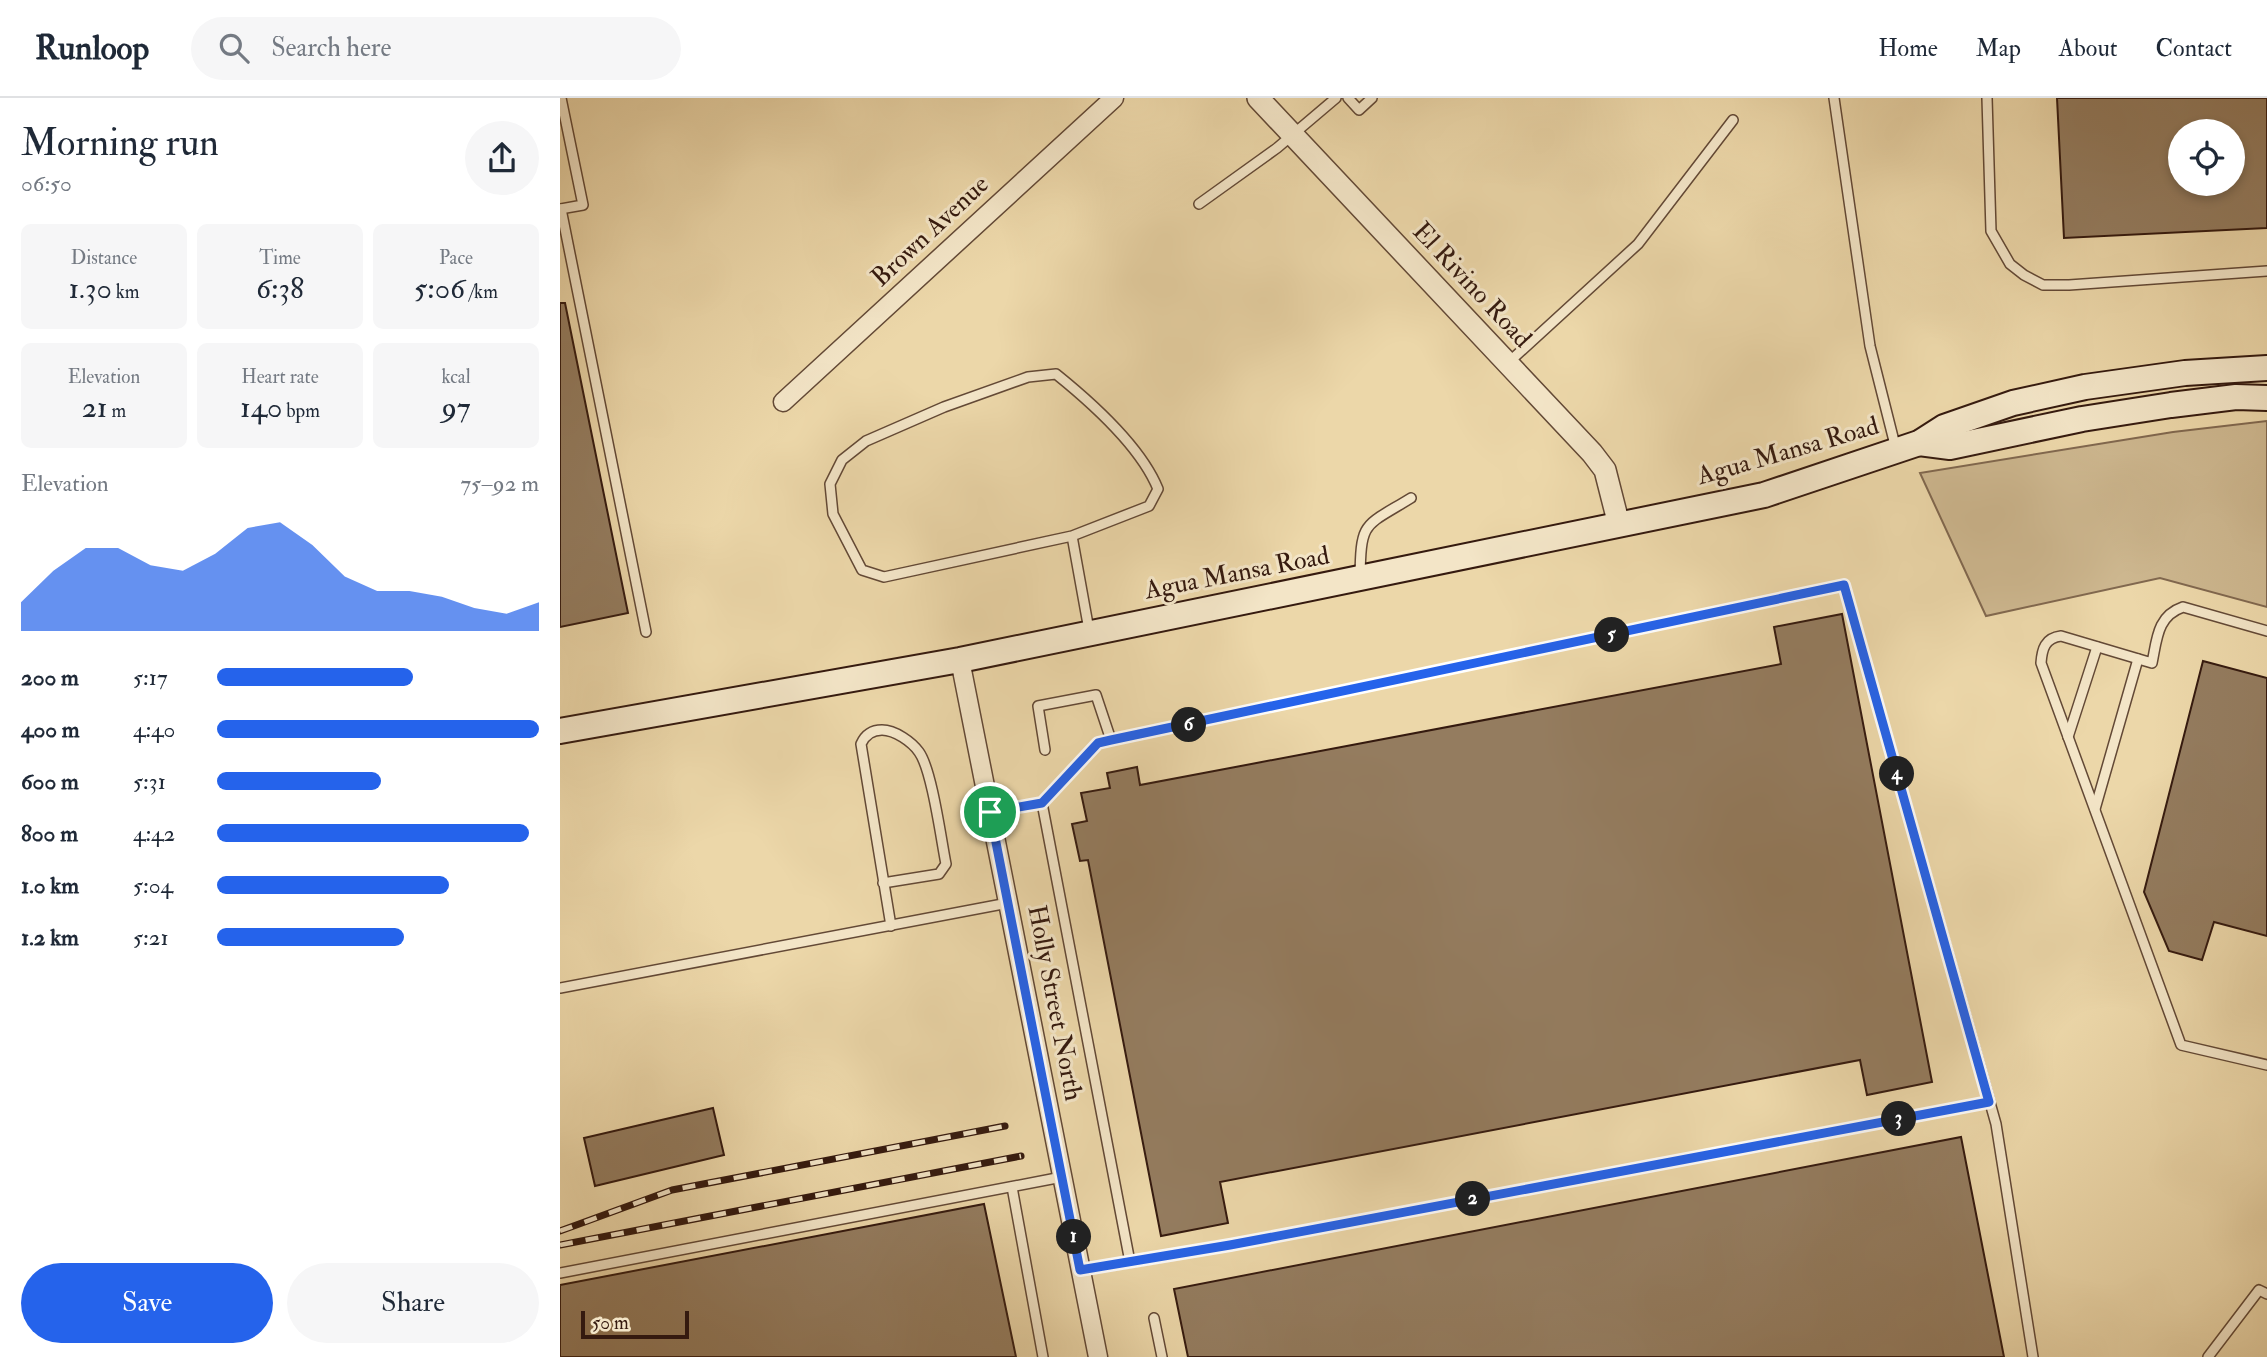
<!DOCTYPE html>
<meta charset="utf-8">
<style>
:root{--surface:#fff;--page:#f6f6f7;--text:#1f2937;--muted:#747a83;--line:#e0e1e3;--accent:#2563eb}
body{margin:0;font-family:"IM FELL Double Pica",serif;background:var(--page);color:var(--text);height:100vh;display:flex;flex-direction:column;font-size:26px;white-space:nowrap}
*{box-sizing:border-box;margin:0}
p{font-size:23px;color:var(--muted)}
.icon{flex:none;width:38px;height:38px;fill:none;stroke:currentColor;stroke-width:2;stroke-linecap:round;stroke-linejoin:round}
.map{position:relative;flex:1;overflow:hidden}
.side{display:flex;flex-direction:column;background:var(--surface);width:560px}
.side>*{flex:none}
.buttons{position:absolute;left:1608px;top:21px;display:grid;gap:14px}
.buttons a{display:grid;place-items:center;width:77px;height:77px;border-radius:50%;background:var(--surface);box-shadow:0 4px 10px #0003;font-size:35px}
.scale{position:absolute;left:21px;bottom:18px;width:108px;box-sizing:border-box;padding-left:7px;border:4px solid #351a0f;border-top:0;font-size:19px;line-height:24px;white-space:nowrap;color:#351a0f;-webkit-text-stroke:5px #f3e5c7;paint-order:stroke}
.pin{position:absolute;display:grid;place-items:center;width:60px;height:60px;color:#fff;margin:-30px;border:4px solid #fff;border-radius:50%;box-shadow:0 2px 7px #0007}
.km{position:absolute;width:35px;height:35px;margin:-18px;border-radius:50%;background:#222;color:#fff;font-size:19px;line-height:35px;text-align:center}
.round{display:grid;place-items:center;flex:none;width:74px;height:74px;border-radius:37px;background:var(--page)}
.summary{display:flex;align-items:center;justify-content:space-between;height:119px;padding:0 21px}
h1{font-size:38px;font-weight:600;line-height:52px}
.metrics{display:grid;grid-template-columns:repeat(3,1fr);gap:10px;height:119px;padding:7px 21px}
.metrics div{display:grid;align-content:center;border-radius:10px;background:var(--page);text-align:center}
.metrics b{font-size:30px;font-weight:600}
.metrics small{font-size:19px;font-weight:400}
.metrics p{font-size:19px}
.chart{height:196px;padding:14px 21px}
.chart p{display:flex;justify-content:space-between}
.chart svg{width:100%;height:126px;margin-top:7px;fill:var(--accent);opacity:.7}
.button{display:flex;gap:14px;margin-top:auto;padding:14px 21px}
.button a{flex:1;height:80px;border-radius:42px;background:var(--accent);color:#fff;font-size:28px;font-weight:600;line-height:80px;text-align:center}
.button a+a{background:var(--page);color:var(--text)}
ul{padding:0 21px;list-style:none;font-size:23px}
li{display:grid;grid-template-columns:112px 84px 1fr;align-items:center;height:52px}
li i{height:18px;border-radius:9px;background:var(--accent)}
header{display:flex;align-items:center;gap:42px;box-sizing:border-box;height:98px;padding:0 35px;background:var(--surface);border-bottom:2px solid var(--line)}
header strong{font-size:33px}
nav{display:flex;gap:38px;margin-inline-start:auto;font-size:24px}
.search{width:490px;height:63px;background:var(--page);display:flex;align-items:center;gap:18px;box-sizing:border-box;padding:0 24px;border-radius:38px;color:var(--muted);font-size:26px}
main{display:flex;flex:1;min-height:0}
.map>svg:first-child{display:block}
</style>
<header>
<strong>Runloop</strong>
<div class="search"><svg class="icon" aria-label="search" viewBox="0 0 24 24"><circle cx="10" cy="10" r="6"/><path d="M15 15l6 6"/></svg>Search here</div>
<nav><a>Home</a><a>Map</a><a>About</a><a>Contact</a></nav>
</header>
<main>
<section class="side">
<div class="summary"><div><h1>Morning run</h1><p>06:50</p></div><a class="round"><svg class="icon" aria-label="share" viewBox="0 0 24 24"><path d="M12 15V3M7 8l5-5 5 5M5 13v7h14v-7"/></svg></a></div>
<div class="metrics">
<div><p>Distance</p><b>1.30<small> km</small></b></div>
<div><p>Time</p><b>6:38</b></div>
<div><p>Pace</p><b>5:06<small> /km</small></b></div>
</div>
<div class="metrics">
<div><p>Elevation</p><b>21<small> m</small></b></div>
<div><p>Heart rate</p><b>140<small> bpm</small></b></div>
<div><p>kcal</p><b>97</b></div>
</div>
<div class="chart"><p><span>Elevation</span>75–92 m</p>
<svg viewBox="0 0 160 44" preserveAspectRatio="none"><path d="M0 44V34L10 23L20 15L30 15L40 21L50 23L60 17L70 8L80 6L90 14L100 25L110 30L120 30L130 32L140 36L150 38L160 34V44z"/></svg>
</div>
<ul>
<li><b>200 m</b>5:17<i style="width:61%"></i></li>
<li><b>400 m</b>4:40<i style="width:100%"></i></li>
<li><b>600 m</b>5:31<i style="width:51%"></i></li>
<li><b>800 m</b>4:42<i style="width:97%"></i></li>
<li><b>1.0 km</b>5:04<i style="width:72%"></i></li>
<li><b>1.2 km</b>5:21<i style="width:58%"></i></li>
</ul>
<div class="button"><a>Save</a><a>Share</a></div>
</section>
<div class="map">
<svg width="1707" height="1259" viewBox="0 0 1707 1259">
<rect width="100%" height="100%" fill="#ecd7a9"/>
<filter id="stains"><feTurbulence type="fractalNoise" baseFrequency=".00286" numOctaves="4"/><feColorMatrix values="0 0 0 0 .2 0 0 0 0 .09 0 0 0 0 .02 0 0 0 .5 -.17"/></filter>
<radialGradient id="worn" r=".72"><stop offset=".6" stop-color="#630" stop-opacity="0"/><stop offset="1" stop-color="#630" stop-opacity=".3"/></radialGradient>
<path fill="#cdb78f" stroke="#81684f" stroke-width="2" d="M1707 323V509L1600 480 1426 518 1360 375 1613 334Z"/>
<g fill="#947c5f" stroke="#351a0f" stroke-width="2" fill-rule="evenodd">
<path d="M1497 0H1707V130L1504 140ZM1620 33H1673V86H1620Z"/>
<path d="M0 205H5L68 515 0 529Z"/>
<path d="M1282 516 1372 984 1307 997 1300 962 660 1084 668 1125 601 1138 528 762 520 763 512 726 527 723 521 695 550 690 547 675 577 669 580 687 1221 566 1214 529Z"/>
<path d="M1643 563 1707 580V838L1654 824 1642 862 1609 853 1584 794Z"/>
<path d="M153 1010 164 1057 35 1088 24 1040Z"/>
<path d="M1401 1039 1444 1259H628L614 1191Z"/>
<path d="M424 1106 456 1259H0V1187Z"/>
</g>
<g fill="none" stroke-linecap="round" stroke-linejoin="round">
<g stroke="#634936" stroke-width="12">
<g id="service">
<path d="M788 0 799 12 812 0"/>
<path d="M1274 0 1310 248 1336 351"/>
<path d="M1427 0 1431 133 1450 166 1464 177 1483 187H1509L1707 173"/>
<path d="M639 106 717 50 776 0"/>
<path d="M0 111 23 107 1 0"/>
<path d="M1 111 86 534"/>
<path d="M949 264 1078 146 1173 22"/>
<path d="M512 438 324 479 302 472 273 416 270 386 282 362 306 343 384 309 468 279 496 276C532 305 581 349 598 391L589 408 512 438 529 532"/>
<path d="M800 479C801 422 804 429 851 400"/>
<path d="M1707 533 1623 509C1597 518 1597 541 1592 565L1501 538C1485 540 1482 551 1481 565L1621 947 1707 967"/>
<path d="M1508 639 1537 549"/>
<path d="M485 652 478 608 536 597 551 642"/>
<path d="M482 705 570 1164 520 1172"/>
<path d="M1535 711 1578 561"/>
<path d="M430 714 482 705 538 645 551 642 1284 487 1436 1026 1473 1259"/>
<path d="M323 785 379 776 386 766C381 741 372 672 359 654 352 644 335 632 322 632 312 632 305 637 301 646L331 828"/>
<path d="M0 890 448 805"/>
<path d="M452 1089 483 1259"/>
<path d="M570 1164 670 1147 1429 1004"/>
<path d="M0 1175 502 1079"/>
<path d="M594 1220 602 1259"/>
<path d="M1648 1259 1699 1192 1707 1196"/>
</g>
</g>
<g stroke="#634936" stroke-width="21">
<g id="minor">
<path d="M223 304 554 0"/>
<path d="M400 562 538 1259"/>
</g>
</g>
<g stroke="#634936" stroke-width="24">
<path id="tertiary" d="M698 0 1032 355 1045 372 1059 427"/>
</g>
<g stroke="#351a0f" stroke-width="28">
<g id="secondary">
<path d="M1359 345 1390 349 1522 321 1611 307 1676 299 1707 300"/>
<path d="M0 633 400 562 1204 397 1359 345 1384 329 1453 305 1525 289 1625 275 1707 270"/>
</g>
</g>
<use href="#service" stroke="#f3e5c7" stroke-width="9"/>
<use href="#minor" stroke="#f3e5c7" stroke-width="18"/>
<use href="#tertiary" stroke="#f3e5c7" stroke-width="21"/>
<use href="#secondary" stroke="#f3e5c7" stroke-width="24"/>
<g stroke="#351a0f" stroke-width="7">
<g id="rail">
<path d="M0 1133 112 1092 445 1028"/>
<path d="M0 1147 461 1058"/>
</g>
</g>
<use href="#rail" stroke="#f3e5c7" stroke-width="4.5" stroke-dasharray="13" stroke-linecap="butt"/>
</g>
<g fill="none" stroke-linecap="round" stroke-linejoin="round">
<g stroke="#fff" stroke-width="14">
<path id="route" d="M1284 487 1429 1004 670 1147 520 1172 430 714 482 705 538 645 551 642Z"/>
</g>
<use href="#route" stroke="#2563eb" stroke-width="9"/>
</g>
<g text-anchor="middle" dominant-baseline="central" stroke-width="6" stroke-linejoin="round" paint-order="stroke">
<g font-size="26" fill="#351a0f" stroke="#f3e5c7">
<text transform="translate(370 133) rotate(-43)">Brown Avenue</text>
<text transform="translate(912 187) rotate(47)">El Rivino Road</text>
<text transform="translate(1228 353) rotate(-16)">Agua Mansa Road</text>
<text transform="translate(677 475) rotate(-11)">Agua Mansa Road</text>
<text transform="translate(495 905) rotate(79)">Holly Street North</text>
</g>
</g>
<rect width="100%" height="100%" filter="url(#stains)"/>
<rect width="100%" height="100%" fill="url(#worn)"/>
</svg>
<div class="buttons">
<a><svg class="icon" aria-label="locate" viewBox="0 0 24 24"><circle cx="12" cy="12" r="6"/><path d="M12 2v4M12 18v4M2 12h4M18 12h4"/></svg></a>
</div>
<div class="scale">50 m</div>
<div class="pin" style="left:430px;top:714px;background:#1e9e55"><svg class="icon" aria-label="arrive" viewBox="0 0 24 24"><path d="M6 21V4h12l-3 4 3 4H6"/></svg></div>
<b class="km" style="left:514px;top:1139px">1</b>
<b class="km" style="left:913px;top:1101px">2</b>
<b class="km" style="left:1339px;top:1021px">3</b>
<b class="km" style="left:1337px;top:676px">4</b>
<b class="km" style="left:1052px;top:537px">5</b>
<b class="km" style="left:629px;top:627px">6</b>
</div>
</main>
